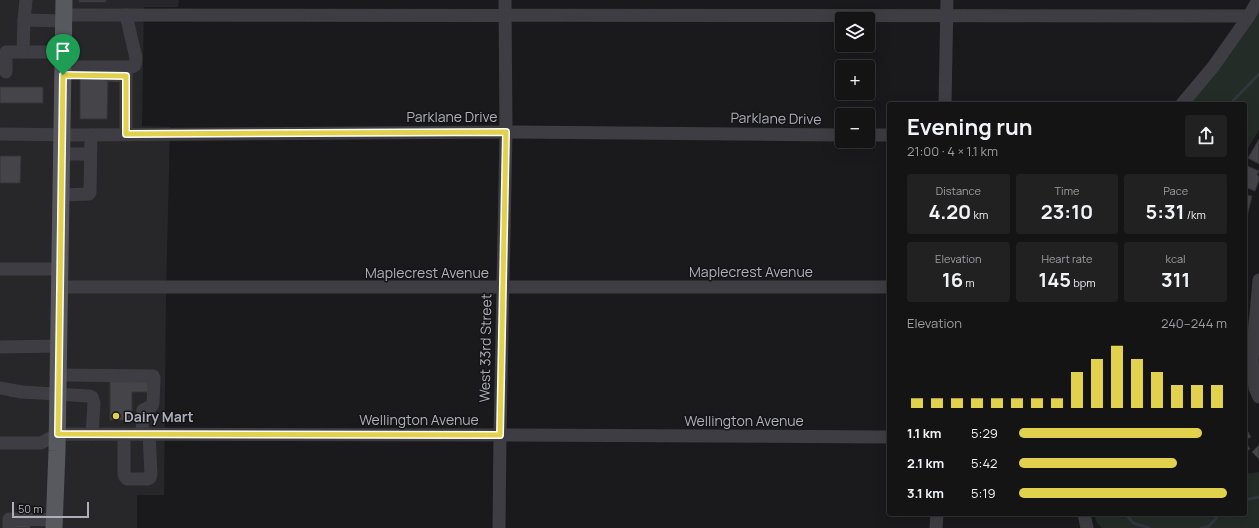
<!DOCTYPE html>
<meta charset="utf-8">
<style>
:root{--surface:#141415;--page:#212122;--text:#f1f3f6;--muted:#9d9ea0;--line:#333334;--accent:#e2d14c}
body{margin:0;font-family:Manrope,sans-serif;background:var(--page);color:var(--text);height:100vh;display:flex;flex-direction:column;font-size:15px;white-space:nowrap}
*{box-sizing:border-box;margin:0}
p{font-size:13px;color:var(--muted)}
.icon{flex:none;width:22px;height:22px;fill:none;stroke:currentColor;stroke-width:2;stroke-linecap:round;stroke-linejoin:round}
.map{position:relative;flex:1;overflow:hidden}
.sheet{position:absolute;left:887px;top:102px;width:360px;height:414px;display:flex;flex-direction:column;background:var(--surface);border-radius:4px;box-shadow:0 4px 16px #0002,0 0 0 1px var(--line)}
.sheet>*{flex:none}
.controls{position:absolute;left:835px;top:12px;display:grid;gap:8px}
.controls a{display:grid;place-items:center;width:40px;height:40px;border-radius:4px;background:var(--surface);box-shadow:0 4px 16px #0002,0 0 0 1px var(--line);font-size:20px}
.scale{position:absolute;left:12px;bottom:10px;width:77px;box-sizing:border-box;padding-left:4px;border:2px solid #aeafba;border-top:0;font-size:11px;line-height:14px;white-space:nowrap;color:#aeafba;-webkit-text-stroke:3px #151517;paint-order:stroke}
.pin{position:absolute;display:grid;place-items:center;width:34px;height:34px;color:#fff;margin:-41px -17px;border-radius:50% 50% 50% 0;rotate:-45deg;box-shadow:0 0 4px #0007}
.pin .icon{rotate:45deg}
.round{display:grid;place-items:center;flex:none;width:42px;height:42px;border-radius:4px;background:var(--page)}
.overview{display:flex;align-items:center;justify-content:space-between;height:68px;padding:0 20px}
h1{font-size:22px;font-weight:700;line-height:30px}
.metrics{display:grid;grid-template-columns:repeat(3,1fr);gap:6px;height:68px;padding:4px 20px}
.metrics div{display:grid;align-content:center;border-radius:4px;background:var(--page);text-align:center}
.metrics b{font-size:20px;font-weight:700}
.metrics small{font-size:11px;font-weight:400}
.metrics p{font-size:11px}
.chart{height:112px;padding:8px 20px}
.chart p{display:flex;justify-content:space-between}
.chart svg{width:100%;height:72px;margin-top:4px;stroke:var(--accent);stroke-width:6}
ul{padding:0 20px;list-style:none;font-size:13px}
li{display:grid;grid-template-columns:64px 48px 1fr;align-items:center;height:30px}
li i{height:10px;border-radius:5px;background:var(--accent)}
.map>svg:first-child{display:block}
</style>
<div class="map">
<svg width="1259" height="528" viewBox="0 0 1259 528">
<rect width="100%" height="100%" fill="#1a1a1c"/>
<path fill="#272629" d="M0 0H179L178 7H144L142 126 170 127 166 295 164 495H137V528H0Z"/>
<g fill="#242c27">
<path d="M1259 8V130L1245 153V104H1189Z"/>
<path d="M1245 298 1249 323 1259 333V373L1245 357Z"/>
<path d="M1259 472V528H1102L1097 523 1094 514H1245V474Z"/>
</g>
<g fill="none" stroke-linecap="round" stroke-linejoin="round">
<g stroke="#31363f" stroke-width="3">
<path d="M1230 104 1259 74"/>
<path d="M1245 500 1259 497"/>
<path d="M1126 514 1133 523 1149 528"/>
<path d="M1201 528 1208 527 1220 514"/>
</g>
</g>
<g fill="#454449" stroke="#353438">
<rect x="79" y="0" width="27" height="2"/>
<path d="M80 79H108L107 119H80Z"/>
<rect x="0" y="87" width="43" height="16"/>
<path d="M1259 139V164L1248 158Z"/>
<path d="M0 156H21L20 183H0Z"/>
<path d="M1245 165 1259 171 1257 175 1259 176V180L1255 191 1245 187Z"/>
<path d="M1245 195 1252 196 1246 220H1245Z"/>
<path d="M110 378H149V392H132V420H110Z"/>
<path d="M1245 427 1251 437 1245 440Z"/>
<path d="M1245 441 1250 449 1245 452Z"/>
<path d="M1259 445V459L1252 452Z"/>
<rect x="14" y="523" width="16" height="5"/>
</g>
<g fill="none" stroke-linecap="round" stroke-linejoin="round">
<g stroke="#3e3d43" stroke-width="13">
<path d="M26 0 24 20 64 21"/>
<path d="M64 15 1249 16"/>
<path d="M24 20 23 52H64"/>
<path d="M63 67H132L135 65 136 58 126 15"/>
<path d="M6 72V52H23"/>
<path d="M108 75 126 76V134"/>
<path d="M945 104 947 0"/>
<path d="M1182 104 1213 67 1249 16 1258 0"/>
<path d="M0 134 78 135 512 132 842 135"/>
<path d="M868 135H889"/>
<path d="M62 154H90"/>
<path d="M61 195 89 194 90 193 91 135"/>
<path d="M0 269H61"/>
<path d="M1259 280 1252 360 1255 388 1259 397"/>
<path d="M60 287H889"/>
<path d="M0 347 59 346"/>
<path d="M59 375 153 376 154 378 153 403 152 406 143 410 142 434"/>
<path d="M0 388 22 392 89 396 92 397 94 403 92 434"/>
<path d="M124 434V474L125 477 127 479H147L150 478 151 474 149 434"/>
<path d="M0 443H41L58 434 509 435 889 437"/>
<path d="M1084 514 1087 528"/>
<path d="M9 528V519L54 520"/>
<path d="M499 528 500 435 506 132 505 0"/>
<path d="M936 528 937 514"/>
</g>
<path stroke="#58585f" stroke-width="17" d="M54 528 57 451 64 0"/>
</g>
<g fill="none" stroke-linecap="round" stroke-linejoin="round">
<g stroke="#fff" stroke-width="8">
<path id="route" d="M63 75 126 76V134L506 132 500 435 58 434Z"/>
</g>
<use href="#route" stroke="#e2d14c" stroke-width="5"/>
</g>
<circle fill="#e2d14c" stroke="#151517" stroke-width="1.5" cx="116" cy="416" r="4"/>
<g text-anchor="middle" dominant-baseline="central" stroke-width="3" stroke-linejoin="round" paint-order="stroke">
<g font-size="14" fill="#aeafba" stroke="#151517">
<text x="452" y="116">Parklane Drive</text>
<text transform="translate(776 118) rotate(1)">Parklane Drive</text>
<text x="751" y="271">Maplecrest Avenue</text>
<text x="427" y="272">Maplecrest Avenue</text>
<text transform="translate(485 348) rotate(-89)">West 33rd Street</text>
<text x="419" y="419">Wellington Avenue</text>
<text x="744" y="420">Wellington Avenue</text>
</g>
<g font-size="14" font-weight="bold" fill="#aeafba" stroke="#151517" text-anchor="start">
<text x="124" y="416">Dairy Mart</text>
</g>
</g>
</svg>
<div class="controls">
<a><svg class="icon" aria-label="layers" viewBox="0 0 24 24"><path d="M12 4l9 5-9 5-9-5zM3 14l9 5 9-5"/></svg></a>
<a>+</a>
<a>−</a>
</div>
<div class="scale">50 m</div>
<div class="pin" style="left:63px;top:75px;background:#1e9e55"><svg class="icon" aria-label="arrive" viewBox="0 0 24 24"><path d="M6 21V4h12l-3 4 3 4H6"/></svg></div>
<section class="sheet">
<div class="overview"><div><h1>Evening run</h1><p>21:00 · 4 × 1.1 km</p></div><a class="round"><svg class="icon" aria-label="share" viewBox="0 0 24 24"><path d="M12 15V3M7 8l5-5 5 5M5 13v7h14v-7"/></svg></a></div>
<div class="metrics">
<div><p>Distance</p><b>4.20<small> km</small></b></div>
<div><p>Time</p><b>23:10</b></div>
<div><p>Pace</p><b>5:31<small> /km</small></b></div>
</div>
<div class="metrics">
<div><p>Elevation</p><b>16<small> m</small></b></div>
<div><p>Heart rate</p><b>145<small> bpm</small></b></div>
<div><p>kcal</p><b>311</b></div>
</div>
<div class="chart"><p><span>Elevation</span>240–244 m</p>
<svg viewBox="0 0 160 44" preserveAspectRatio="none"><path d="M5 44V38M15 44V38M25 44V38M35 44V38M45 44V38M55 44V38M65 44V38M75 44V38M85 44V22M95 44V14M105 44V6M115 44V14M125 44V22M135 44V30M145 44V30M155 44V30"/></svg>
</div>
<ul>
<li><b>1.1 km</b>5:29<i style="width:88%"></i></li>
<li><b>2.1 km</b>5:42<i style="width:76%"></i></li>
<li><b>3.1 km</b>5:19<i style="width:100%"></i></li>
</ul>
</section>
</div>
